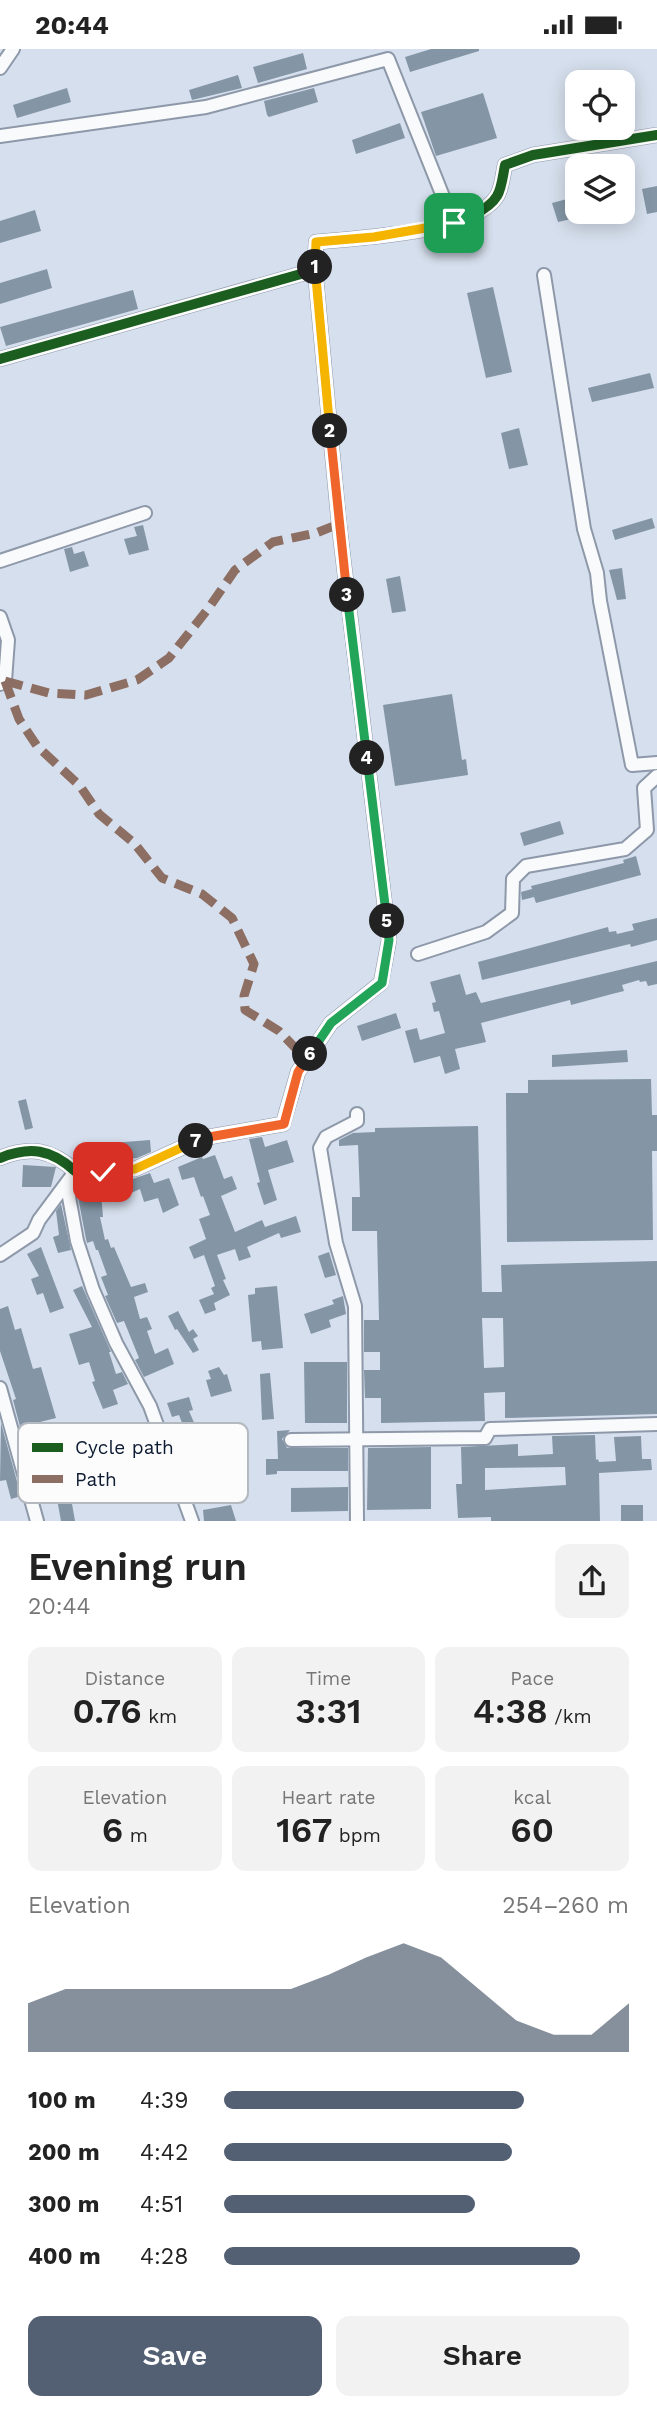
<!DOCTYPE html>
<meta charset="utf-8">
<style>
:root{--surface:#fff;--page:#f2f2f2;--text:#222;--muted:#767676;--accent:#536073}
body{margin:0;font-family:"Work Sans",sans-serif;background:var(--page);color:var(--text);height:100vh;display:flex;flex-direction:column;font-size:26px;white-space:nowrap}
*{box-sizing:border-box;margin:0}
p{font-size:23px;color:var(--muted)}
.icon{flex:none;width:38px;height:38px;fill:none;stroke:currentColor;stroke-width:2;stroke-linecap:round;stroke-linejoin:round}
.map{position:relative;height:1472px;overflow:hidden}
.sheet{display:flex;flex-direction:column;background:var(--surface);flex:1}
.sheet>*{flex:none}
.buttons{position:absolute;left:565px;top:21px;display:grid;gap:14px}
.buttons a{display:grid;place-items:center;width:70px;height:70px;border-radius:14px;background:var(--surface);box-shadow:0 4px 18px #0003;font-size:35px}
.pin{position:absolute;display:grid;place-items:center;width:60px;height:60px;color:#fff;margin:-30px;border-radius:14px;box-shadow:0 4px 10px #0006}
.km{position:absolute;width:35px;height:35px;margin:-18px;border-radius:50%;background:#222;color:#fff;font-size:19px;line-height:35px;text-align:center}
.round{display:grid;place-items:center;flex:none;width:74px;height:74px;border-radius:14px;background:var(--page)}
.headline{display:flex;align-items:center;justify-content:space-between;height:119px;padding:0 28px}
h1{font-size:38px;font-weight:600;line-height:52px}
.metrics{display:grid;grid-template-columns:repeat(3,1fr);gap:10px;height:119px;padding:7px 28px}
.metrics div{display:grid;align-content:center;border-radius:14px;background:var(--page);text-align:center}
.metrics b{font-size:35px;font-weight:600}
.metrics small{font-size:19px;font-weight:400}
.metrics p{font-size:19px}
.chart{height:196px;padding:14px 28px}
.chart p{display:flex;justify-content:space-between}
.chart svg{width:100%;height:126px;margin-top:7px;fill:var(--accent);opacity:.7}
.action{display:flex;gap:14px;margin-top:auto;padding:14px 28px}
.action a{flex:1;height:80px;border-radius:14px;background:var(--accent);color:#fff;font-size:28px;font-weight:600;line-height:80px;text-align:center}
.action a+a{background:var(--page);color:var(--text)}
ul{padding:0 28px;list-style:none;font-size:23px}
li{display:grid;grid-template-columns:112px 84px 1fr;align-items:center;height:52px}
li i{height:18px;border-radius:9px;background:var(--accent)}
.status{display:flex;justify-content:space-between;align-items:center;height:49px;padding:0 35px;background:var(--surface);direction:ltr}
.status svg{height:19px;fill:currentColor}
.map>svg:first-child{display:block}
</style>
<div class="status"><b>20:44</b><svg viewBox="0 0 49 12"><path d="M0 12V9h3v3zM5 12V6h3v6zM10 12V3h3v9zM15 12V0h3v12zM26 1h20v11H26zM47 4h2v5h-2z"/></svg></div>
<div class="map">
<svg width="657" height="1472" viewBox="0 0 657 1472">
<rect width="100%" height="100%" fill="#d6dfed"/>
<g fill="#8496a6" fill-rule="evenodd">
<path d="M431 0H479V2L410 23 405 8Z"/>
<path d="M303 4 307 20 258 34 253 18Z"/>
<path d="M238 26 242 39 192 51 189 41Z"/>
<path d="M67 39 71 53 17 69 13 56Z"/>
<path d="M314 39 318 53 269 68 267 66 264 52Z"/>
<path d="M483 44 497 89 436 107 421 63Z"/>
<path d="M400 74 405 89 356 105 352 91Z"/>
<path d="M657 137V163L647 165 642 140Z"/>
<path d="M571 149 576 169 558 173 552 154Z"/>
<path d="M35 161 41 182 0 194V172Z"/>
<path d="M47 220 52 239 0 255V234Z"/>
<path d="M493 238 512 323 486 329 467 244Z"/>
<path d="M133 241 138 260 6 297 0 278Z"/>
<path d="M650 324 654 339 592 353 588 339Z"/>
<path d="M519 379 528 416 509 420 501 384Z"/>
<path d="M652 469 655 479 615 491 612 481Z"/>
<path d="M143 476 149 501 129 506 124 490 137 487 134 478Z"/>
<path d="M72 498 74 505 84 502 89 517 70 523 64 500Z"/>
<path d="M622 519 626 550 617 551 609 521Z"/>
<path d="M400 527 406 562 392 564 386 530Z"/>
<path d="M452 645 462 711 466 710 468 726 395 737 383 656Z"/>
<path d="M560 772 564 785 524 797 520 784Z"/>
<path d="M636 807 641 826 536 854 534 848 522 851 521 843 532 840 531 837 624 814 623 811Z"/>
<path d="M657 869V891L631 898 630 895 482 931 478 913 608 878 609 883 616 882 617 885 634 881 632 875Z"/>
<path d="M657 912V935L648 937 646 932 640 933 639 931 622 936 624 942 612 945 571 956 570 951 481 974 486 993 455 1000 460 1020 445 1025 440 1007 414 1014 405 982 417 979 420 991 445 984 439 962 434 963 432 954 436 953 430 933 460 925 466 946 476 943 481 954Z"/>
<path d="M396 964 401 979 362 992 357 977Z"/>
<path d="M627 1001 628 1013 552 1018V1006Z"/>
<path d="M651 1030 652 1066H657V1102H652L653 1191 507 1193 506 1044H528V1031Z"/>
<path d="M26 1050 33 1079 25 1081 18 1052Z"/>
<path d="M478 1077 482 1243H502L501 1216 657 1212V1365L505 1369V1343L484 1344 485 1372 381 1374V1349H365L364 1321H380V1303H364V1271H379L377 1182H352V1148H360L358 1096 339 1097V1091L353 1084 375 1083V1079ZM482 1269H503L504 1318 484 1319Z"/>
<path d="M262 1088 265 1098 287 1091 294 1113 268 1121 277 1151 264 1156 257 1134 260 1133 249 1090Z"/>
<path d="M150 1091 151 1103 137 1109 101 1112 99 1095Z"/>
<path d="M215 1106 224 1130 232 1127 237 1140 221 1147 235 1183 262 1171 265 1178 296 1167 301 1183 281 1189 279 1184 247 1198 251 1208 239 1212 235 1200 217 1206 226 1230 223 1231 230 1246 214 1254 216 1261 205 1265 199 1251 214 1245 211 1239 215 1237 204 1206 194 1210 189 1198 206 1190 199 1170 210 1166 203 1147 201 1148 194 1128 182 1131 178 1118 202 1108 203 1110Z"/>
<path d="M23 1116 56 1118 51 1138H22Z"/>
<path d="M150 1124 154 1134 169 1129 179 1156 163 1164 158 1149 144 1153 140 1140 131 1144 127 1132Z"/>
<path d="M92 1142V1144H101L103 1168H100L105 1191 108 1190 111 1199 114 1198 131 1238 145 1234 148 1243 134 1248 140 1270 147 1268 152 1280 147 1282 155 1305 168 1299 174 1315 144 1328 135 1311 139 1309 124 1272 117 1274 105 1247 108 1246 101 1228 107 1226 98 1201H96L93 1192 87 1194 86 1190 78 1148 79 1144Z"/>
<path d="M61 1155 71 1201 58 1204 53 1188 59 1186 56 1162Z"/>
<path d="M41 1198 64 1259 50 1264 43 1244 37 1246 31 1230 39 1227 27 1205Z"/>
<path d="M329 1203 336 1226 325 1229 318 1207Z"/>
<path d="M82 1237 111 1303H109L116 1325 122 1323 128 1335 113 1341 118 1355 103 1360 92 1333 95 1332 89 1313 79 1316 69 1285 92 1278 73 1241Z"/>
<path d="M277 1237 283 1299 262 1301 261 1292 252 1293 248 1246 255 1245V1239Z"/>
<path d="M343 1247 346 1265 329 1271 331 1278 311 1285 304 1265 334 1255 332 1251Z"/>
<path d="M8 1257 15 1281 21 1279 33 1320 41 1318 56 1369 32 1375 33 1382 22 1385 13 1351 16 1350 0 1302V1260Z"/>
<path d="M178 1262 189 1283 193 1280 198 1287 193 1290 199 1301 193 1304 177 1280 175 1281 168 1267Z"/>
<path d="M304 1313H347V1374H305Z"/>
<path d="M219 1318 224 1326 227 1325 232 1342 211 1348 206 1331 211 1330 208 1322Z"/>
<path d="M270 1324 274 1370 262 1371 260 1325Z"/>
<path d="M189 1348 193 1361 189 1362 199 1385 210 1381 224 1417 211 1421 203 1396 192 1400 179 1366 172 1368 167 1354Z"/>
<path d="M1 1374 21 1447 11 1450 6 1431 0 1432Z"/>
<path d="M290 1381 282 1390 287 1399H348V1422H277V1425L266 1426V1410H278L277 1382Z"/>
<path d="M595 1386 596 1411 598 1410 599 1413 616 1412 614 1388 641 1387 642 1410H651L652 1421 599 1424 600 1472H491V1468L458 1469 456 1435H462L461 1398 518 1395V1407L553 1405 552 1387ZM565 1418 566 1436 485 1441V1419Z"/>
<path d="M431 1398V1460L367 1461 368 1399Z"/>
<path d="M65 1436 68 1450 71 1449 75 1472H61L55 1439Z"/>
<path d="M348 1438V1462L291 1463V1439Z"/>
<path d="M231 1456 236 1472H204L203 1461Z"/>
<rect x="621" y="1456" width="22" height="16"/>
</g>
<g fill="none" stroke-linecap="round" stroke-linejoin="round">
<g stroke="#8d98a9" stroke-width="16">
<g id="minor">
<path d="M0 19 13 0"/>
<path d="M0 87 206 58 388 10 454 175"/>
<path d="M544 226 584 480 597 524 600 552 632 716 657 714"/>
<path d="M0 310 315 221 316 193C356 189 475 184 497 147 502 139 503 125 505 116L533 106 657 86"/>
<path d="M0 512 145 464"/>
<path d="M0 568 8 591 5 632 0 635"/>
<path d="M418 905 486 883 512 864 513 830 526 817 625 800 647 781 644 739 657 727"/>
<path d="M0 1109C30 1097 51 1100 75 1122L135 1120 203 1089 283 1075 298 1023 331 974 381 934 389 891 339 475 315 221"/>
<path d="M75 1122 69 1148 77 1192 93 1241 116 1294 150 1357 192 1472"/>
<path d="M0 1206 33 1184 39 1171 71 1128"/>
<path d="M0 1339 37 1472"/>
<path d="M291 1391 485 1389 490 1380 657 1375"/>
<path d="M357 1472 355 1257 336 1194 320 1099 326 1088 357 1072V1065"/>
</g>
</g>
<use href="#minor" stroke="#f9fafc" stroke-width="12"/>
<g stroke="#8d6e63" stroke-width="9" stroke-dasharray="18 9" stroke-linecap="butt">
<path d="M5 632 19 670 37 697 80 737 99 765 134 794 162 829 202 845 232 869 254 915 244 947 245 961 279 982 306 1010"/>
<path d="M5 632 49 644 86 646 137 631 169 609 208 560 235 521 273 493 316 484 339 475"/>
</g>
<g stroke="#fcfcfc" stroke-width="15">
<g id="cycleway">
<path d="M0 310 315 221 316 193C356 189 475 184 497 147 502 139 503 125 505 116L533 106 657 86"/>
<path d="M0 1109C30 1097 51 1100 75 1122L135 1120 203 1089 283 1075 298 1023 331 974 381 934 389 891 339 475 315 221"/>
</g>
</g>
<use href="#cycleway" stroke="#1b5e20" stroke-width="10"/>
</g>
<g fill="none" stroke-linecap="round" stroke-linejoin="round">
<g stroke="#fff" stroke-width="14">
<path id="split-1" d="M315 218 316 193 374 188 454 174"/>
</g>
<g stroke="#fff" stroke-width="14">
<path id="split-2" d="M315 218 330 382"/>
</g>
<g stroke="#fff" stroke-width="14">
<path id="split-3" d="M330 382 347 546"/>
</g>
<g stroke="#fff" stroke-width="14">
<path id="split-4" d="M347 546 367 709"/>
</g>
<g stroke="#fff" stroke-width="14">
<path id="split-5" d="M367 709 387 872"/>
</g>
<g stroke="#fff" stroke-width="14">
<path id="split-6" d="M310 1005 331 974 382 934 389 891 387 872"/>
</g>
<g stroke="#fff" stroke-width="14">
<path id="split-7" d="M196 1092 203 1089 284 1075 298 1023 310 1005"/>
</g>
<g stroke="#fff" stroke-width="14">
<path id="split-8" d="M103 1123 135 1120 196 1092"/>
</g>
<use href="#split-1" stroke="#f5b400" stroke-width="9"/>
<use href="#split-2" stroke="#f5b400" stroke-width="9"/>
<use href="#split-3" stroke="#f0652b" stroke-width="9"/>
<use href="#split-4" stroke="#22a559" stroke-width="9"/>
<use href="#split-5" stroke="#22a559" stroke-width="9"/>
<use href="#split-6" stroke="#22a559" stroke-width="9"/>
<use href="#split-7" stroke="#f0652b" stroke-width="9"/>
<use href="#split-8" stroke="#f5b400" stroke-width="9"/>
</g>
<rect x="18" y="1374" width="230" height="80" rx="10" fill="#fcfcfc" stroke="#b4b8bf" stroke-width="2"/>
<rect x="32" y="1394" width="31" height="9" fill="#1b5e20"/>
<rect x="32" y="1426" width="31" height="8" fill="#8d6e63"/>
<g font-size="19" fill="#0d1b32">
<text x="75" y="1405">Cycle path</text>
<text x="75" y="1437">Path</text>
</g>
</svg>
<div class="buttons">
<a><svg class="icon" aria-label="locate" viewBox="0 0 24 24"><circle cx="12" cy="12" r="6"/><path d="M12 2v4M12 18v4M2 12h4M18 12h4"/></svg></a>
<a><svg class="icon" aria-label="layers" viewBox="0 0 24 24"><path d="M12 4l9 5-9 5-9-5zM3 14l9 5 9-5"/></svg></a>
</div>
<div class="pin" style="left:454px;top:174px;background:#1e9e55"><svg class="icon" aria-label="arrive" viewBox="0 0 24 24"><path d="M6 21V4h12l-3 4 3 4H6"/></svg></div>
<div class="pin" style="left:103px;top:1123px;background:#d93025"><svg class="icon" aria-label="check" viewBox="0 0 24 24"><path d="M5 12l5 5 9-10"/></svg></div>
<b class="km" style="left:315px;top:218px">1</b>
<b class="km" style="left:330px;top:382px">2</b>
<b class="km" style="left:347px;top:546px">3</b>
<b class="km" style="left:367px;top:709px">4</b>
<b class="km" style="left:387px;top:872px">5</b>
<b class="km" style="left:310px;top:1005px">6</b>
<b class="km" style="left:196px;top:1092px">7</b>
</div>
<section class="sheet">
<div class="headline"><div><h1>Evening run</h1><p>20:44</p></div><a class="round"><svg class="icon" aria-label="share" viewBox="0 0 24 24"><path d="M12 15V3M7 8l5-5 5 5M5 13v7h14v-7"/></svg></a></div>
<div class="metrics">
<div><p>Distance</p><b>0.76<small> km</small></b></div>
<div><p>Time</p><b>3:31</b></div>
<div><p>Pace</p><b>4:38<small> /km</small></b></div>
</div>
<div class="metrics">
<div><p>Elevation</p><b>6<small> m</small></b></div>
<div><p>Heart rate</p><b>167<small> bpm</small></b></div>
<div><p>kcal</p><b>60</b></div>
</div>
<div class="chart"><p><span>Elevation</span>254–260 m</p>
<svg viewBox="0 0 160 44" preserveAspectRatio="none"><path d="M0 44V27L10 22L20 22L30 22L40 22L50 22L60 22L70 22L80 17L90 11L100 6L110 11L120 22L130 33L140 38L150 38L160 27V44z"/></svg>
</div>
<ul>
<li><b>100 m</b>4:39<i style="width:74%"></i></li>
<li><b>200 m</b>4:42<i style="width:71%"></i></li>
<li><b>300 m</b>4:51<i style="width:62%"></i></li>
<li><b>400 m</b>4:28<i style="width:88%"></i></li>
</ul>
<div class="action"><a>Save</a><a>Share</a></div>
</section>
